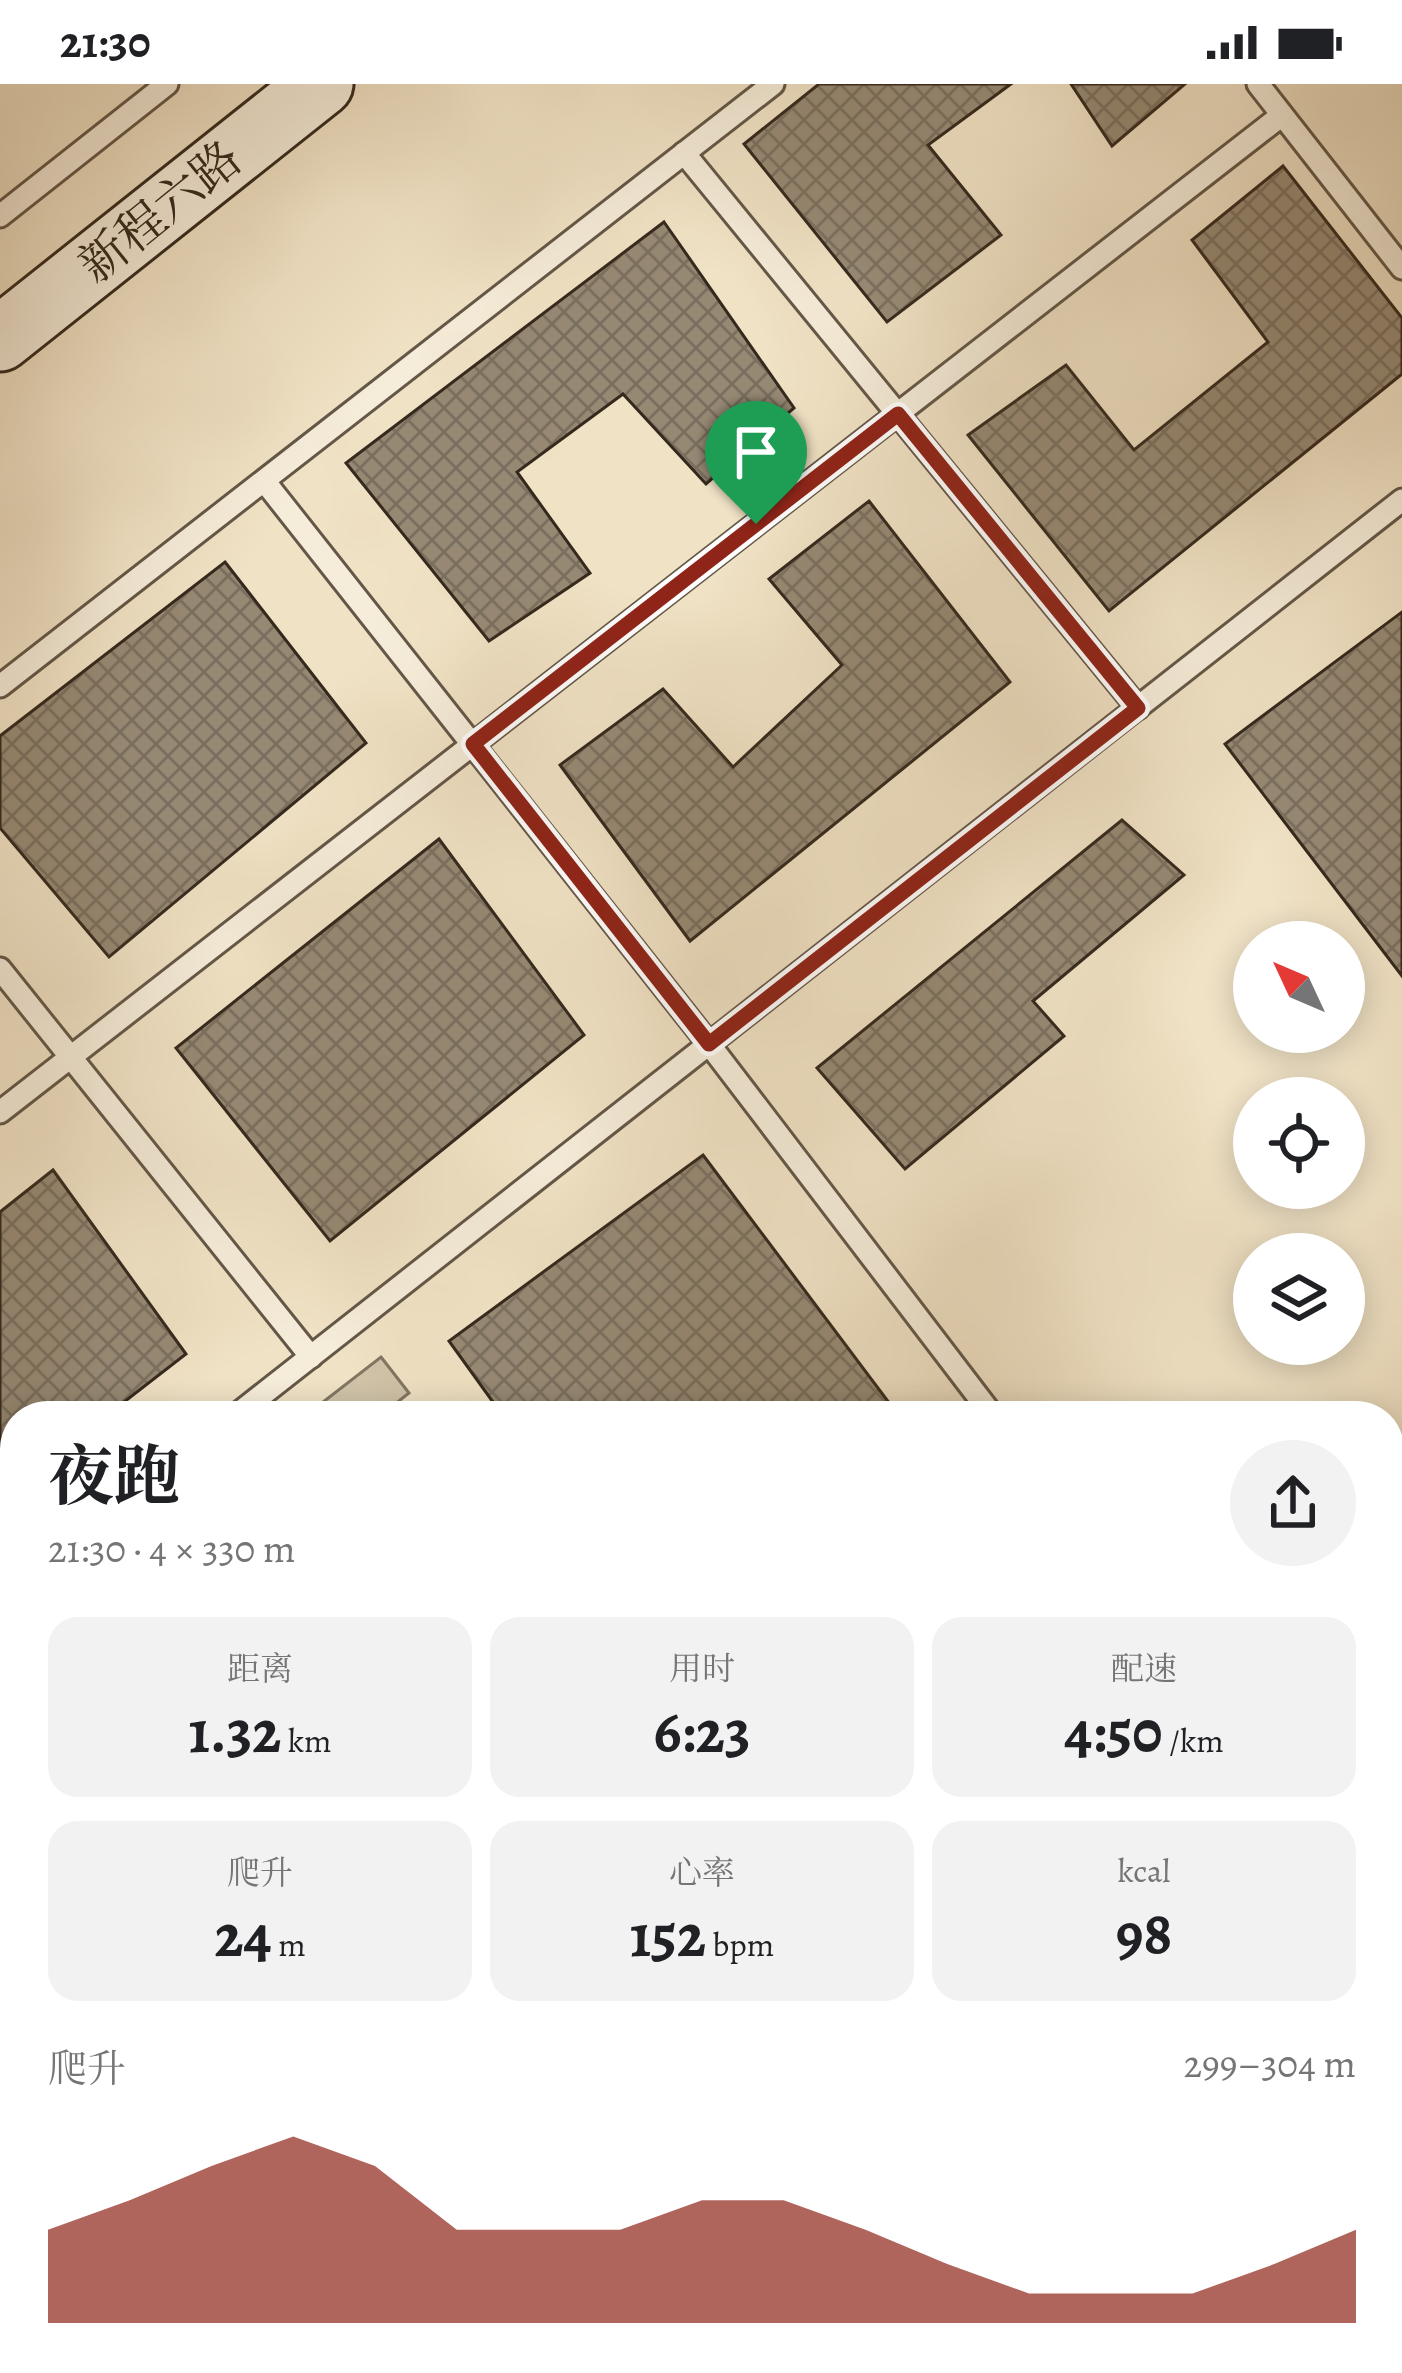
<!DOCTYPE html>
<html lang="zh">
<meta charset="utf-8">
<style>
:root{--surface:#fff;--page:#f2f2f2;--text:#202124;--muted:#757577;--accent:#8f2418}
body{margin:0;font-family:Alegreya,"Noto Serif SC",serif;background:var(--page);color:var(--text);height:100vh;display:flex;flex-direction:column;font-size:45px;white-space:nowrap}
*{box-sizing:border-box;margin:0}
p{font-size:39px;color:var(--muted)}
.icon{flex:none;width:66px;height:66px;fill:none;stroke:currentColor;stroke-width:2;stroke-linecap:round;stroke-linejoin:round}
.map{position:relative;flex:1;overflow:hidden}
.panel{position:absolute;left:0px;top:1317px;width:1404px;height:972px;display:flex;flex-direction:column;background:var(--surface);border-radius:48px 48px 0 0;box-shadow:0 6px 30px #0003}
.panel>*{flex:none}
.needle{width:78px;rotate:314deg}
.tools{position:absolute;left:1233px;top:837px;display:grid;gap:24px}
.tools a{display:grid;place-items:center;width:132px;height:132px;border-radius:50%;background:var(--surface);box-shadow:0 6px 30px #0003;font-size:60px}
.pin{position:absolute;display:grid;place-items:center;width:102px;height:102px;color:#fff;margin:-123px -51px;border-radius:50% 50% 50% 0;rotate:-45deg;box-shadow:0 0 12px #0007}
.pin .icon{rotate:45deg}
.round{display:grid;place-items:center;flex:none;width:126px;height:126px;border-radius:63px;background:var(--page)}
.summary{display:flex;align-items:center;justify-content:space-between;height:204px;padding:0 48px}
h1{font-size:66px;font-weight:700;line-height:90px}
.figures{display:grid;grid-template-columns:repeat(3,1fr);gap:18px;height:204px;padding:12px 48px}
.figures div{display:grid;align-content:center;border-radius:30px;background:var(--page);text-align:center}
.figures b{font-size:60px;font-weight:700}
.figures small{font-size:33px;font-weight:400}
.figures p{font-size:33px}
.chart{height:336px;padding:24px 48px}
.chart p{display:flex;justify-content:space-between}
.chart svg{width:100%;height:216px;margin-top:12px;fill:var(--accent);opacity:.7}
.status{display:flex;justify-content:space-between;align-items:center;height:84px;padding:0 60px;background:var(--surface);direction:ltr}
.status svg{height:33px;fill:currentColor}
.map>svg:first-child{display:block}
</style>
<div class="status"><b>21:30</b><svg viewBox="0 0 49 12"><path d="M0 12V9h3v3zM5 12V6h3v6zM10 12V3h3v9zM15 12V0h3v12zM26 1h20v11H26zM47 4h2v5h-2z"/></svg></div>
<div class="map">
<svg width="1402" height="2289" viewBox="0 0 1402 2289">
<defs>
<pattern id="building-cross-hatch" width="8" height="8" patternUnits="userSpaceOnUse" patternTransform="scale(3)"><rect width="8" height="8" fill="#968974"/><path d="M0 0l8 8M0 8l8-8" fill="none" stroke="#7b705f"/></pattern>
</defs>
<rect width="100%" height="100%" fill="#f0e2c5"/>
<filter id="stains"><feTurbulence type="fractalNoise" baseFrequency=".00167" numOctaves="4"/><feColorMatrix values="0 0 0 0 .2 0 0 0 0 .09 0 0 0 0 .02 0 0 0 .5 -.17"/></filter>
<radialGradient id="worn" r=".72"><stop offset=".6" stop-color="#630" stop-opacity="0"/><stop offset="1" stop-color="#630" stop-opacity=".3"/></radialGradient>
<g fill="#d0c3a8" stroke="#827662" stroke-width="3">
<path d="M381 1273 409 1309 380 1332H305Z"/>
<path d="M15 1565V1802L0 1814V1576Z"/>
</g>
<g fill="url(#building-cross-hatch)" stroke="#35291d" stroke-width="3">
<path d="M819 0H1011L928 61 1001 151 887 238 744 60Z"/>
<path d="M1071 0H1185L1112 62Z"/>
<path d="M1283 82 1402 234V290L1109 527 968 351 1066 281 1134 366 1268 258 1192 156Z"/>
<path d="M664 138 794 324 706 400 623 310 517 388 590 489 489 557 346 379Z"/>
<path d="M869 417 1010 598 690 857 560 681 663 605 733 683 842 581 769 495Z"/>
<path d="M225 478 366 659 109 873 0 744V652Z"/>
<path d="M1402 528V892L1225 660Z"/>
<path d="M1122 736 1184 791 1033 917 1064 952 905 1085 817 984Z"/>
<path d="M439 755 584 951 330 1157 176 964Z"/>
<path d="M703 1071 899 1332H503L449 1257Z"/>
<path d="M53 1086 186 1270 106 1332H15V1402L0 1414V1128Z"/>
<path d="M15 1857V2155L0 2137V1870Z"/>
<path d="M1389 1940 1402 1957V2289H396L416 2274H1389Z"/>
</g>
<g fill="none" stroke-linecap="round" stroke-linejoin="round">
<g stroke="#645747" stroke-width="27">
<g id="lane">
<path d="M1258 0 1402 184"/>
<path d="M684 69 1138 624"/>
<path d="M0 132 167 0"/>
<path d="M269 403 709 960 993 1332"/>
<path d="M0 602 773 0"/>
<path d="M0 885 311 1273"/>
<path d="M0 1028 1282 31"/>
<path d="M235 1332 1402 416"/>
<path d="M0 1517 15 1505"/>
<path d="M0 1835 15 1823"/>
<path d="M1389 1844 1402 1860"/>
<path d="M0 2198 15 2218"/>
<path d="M337 2274 349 2289"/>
</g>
</g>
<g stroke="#35291d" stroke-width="69">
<g id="secondary">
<path d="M0 255 321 0"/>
<path d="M1389 1401 1402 1391"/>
<path d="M256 2289 276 2274"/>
</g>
</g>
<use href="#lane" stroke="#f5ecd9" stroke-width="21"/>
<use href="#secondary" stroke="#f5ecd9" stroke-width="63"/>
</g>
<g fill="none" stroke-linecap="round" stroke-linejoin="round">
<g stroke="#fff" stroke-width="24">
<path id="route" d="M898 330 1138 624 709 960 473 660Z"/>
</g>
<use href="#route" stroke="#8f2418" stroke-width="15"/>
</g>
<g text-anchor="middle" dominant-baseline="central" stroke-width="9" stroke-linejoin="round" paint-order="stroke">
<g font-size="48" fill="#35291d" stroke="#f5ecd9">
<text transform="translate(160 128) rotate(-39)">新程六路</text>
</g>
</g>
<rect width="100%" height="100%" filter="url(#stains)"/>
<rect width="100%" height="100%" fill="url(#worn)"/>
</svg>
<div class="tools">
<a><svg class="needle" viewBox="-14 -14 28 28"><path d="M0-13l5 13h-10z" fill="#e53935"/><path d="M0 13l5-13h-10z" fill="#757577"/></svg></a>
<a><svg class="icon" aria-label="locate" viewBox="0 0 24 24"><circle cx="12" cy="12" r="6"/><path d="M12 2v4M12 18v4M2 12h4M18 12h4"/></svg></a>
<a><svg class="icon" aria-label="layers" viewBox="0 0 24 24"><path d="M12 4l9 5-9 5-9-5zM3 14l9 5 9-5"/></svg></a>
</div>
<div class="pin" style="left:756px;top:440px;background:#1e9e55"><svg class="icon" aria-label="arrive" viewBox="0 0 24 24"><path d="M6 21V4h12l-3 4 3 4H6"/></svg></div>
<section class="panel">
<div class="summary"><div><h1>夜跑</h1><p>21:30 · 4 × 330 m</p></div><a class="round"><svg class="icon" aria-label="share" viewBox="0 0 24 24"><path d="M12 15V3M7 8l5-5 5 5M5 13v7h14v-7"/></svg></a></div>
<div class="figures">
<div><p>距离</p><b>1.32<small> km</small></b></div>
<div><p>用时</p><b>6:23</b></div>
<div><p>配速</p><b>4:50<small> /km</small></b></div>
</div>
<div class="figures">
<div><p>爬升</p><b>24<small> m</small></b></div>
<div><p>心率</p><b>152<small> bpm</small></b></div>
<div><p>kcal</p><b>98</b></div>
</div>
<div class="chart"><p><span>爬升</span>299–304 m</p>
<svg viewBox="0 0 160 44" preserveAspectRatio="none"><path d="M0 44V25L10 19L20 12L30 6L40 12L50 25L60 25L70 25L80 19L90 19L100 25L110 32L120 38L130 38L140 38L150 32L160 25V44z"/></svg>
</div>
</section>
</div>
